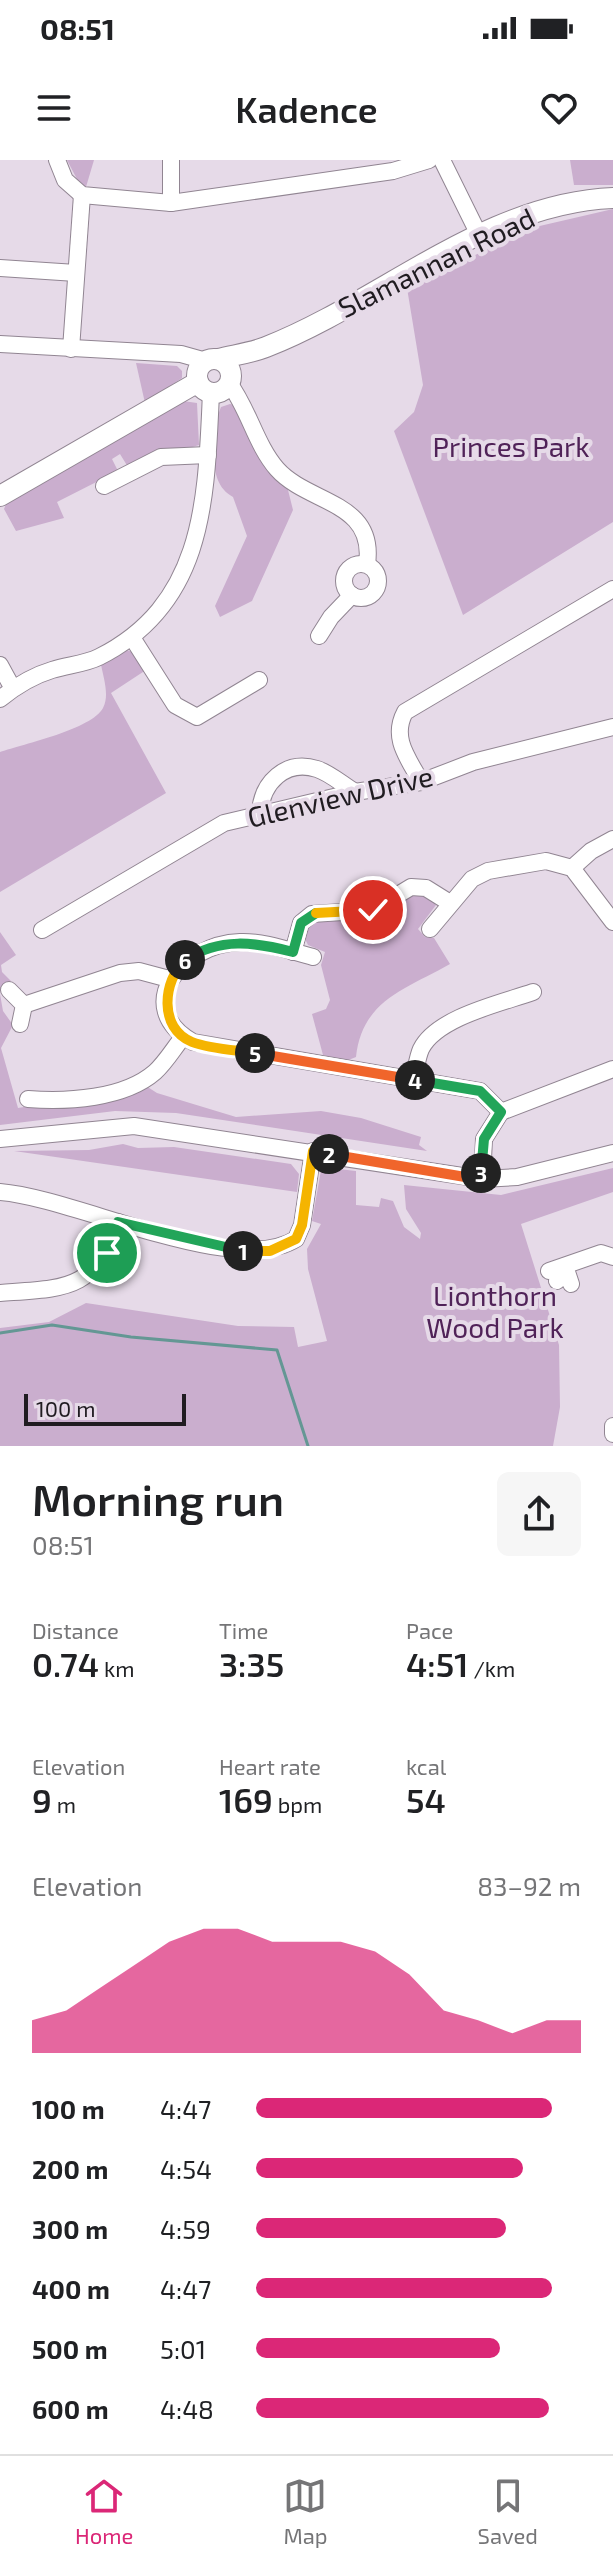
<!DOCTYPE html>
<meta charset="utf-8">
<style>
:root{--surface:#fff;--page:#f6f6f6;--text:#202124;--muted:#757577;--line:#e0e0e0;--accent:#db2777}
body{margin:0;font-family:"Exo 2",sans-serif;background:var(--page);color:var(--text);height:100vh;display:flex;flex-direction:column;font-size:30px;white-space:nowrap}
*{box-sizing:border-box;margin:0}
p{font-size:26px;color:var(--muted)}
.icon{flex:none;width:44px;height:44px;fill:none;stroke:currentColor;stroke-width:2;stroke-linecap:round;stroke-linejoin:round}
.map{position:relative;height:1286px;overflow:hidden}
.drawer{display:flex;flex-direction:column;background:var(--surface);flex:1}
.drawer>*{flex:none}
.scale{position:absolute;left:24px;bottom:20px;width:162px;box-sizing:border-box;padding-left:8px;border:4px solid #201c21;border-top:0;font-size:22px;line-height:28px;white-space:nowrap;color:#201c21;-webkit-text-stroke:6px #e6dae8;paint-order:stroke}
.pin{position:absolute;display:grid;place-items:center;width:68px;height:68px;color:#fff;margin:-34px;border:4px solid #fff;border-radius:50%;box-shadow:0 2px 8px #0007}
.km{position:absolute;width:40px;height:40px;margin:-20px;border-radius:50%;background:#222;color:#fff;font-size:22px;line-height:40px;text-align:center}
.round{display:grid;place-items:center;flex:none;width:84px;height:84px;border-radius:12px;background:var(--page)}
.head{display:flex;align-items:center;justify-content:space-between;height:136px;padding:0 32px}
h1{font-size:44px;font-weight:600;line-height:60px}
.stats{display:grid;grid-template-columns:repeat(3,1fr);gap:12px;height:136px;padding:8px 32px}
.stats div{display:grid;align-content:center}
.stats b{font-size:34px;font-weight:600}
.stats small{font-size:22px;font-weight:400}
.stats p{font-size:22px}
.chart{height:224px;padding:16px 32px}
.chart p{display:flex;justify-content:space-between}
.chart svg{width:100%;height:144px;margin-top:8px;fill:var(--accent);opacity:.7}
ul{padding:0 32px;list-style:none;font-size:26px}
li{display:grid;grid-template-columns:128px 96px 1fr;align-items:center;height:60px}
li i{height:20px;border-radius:10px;background:var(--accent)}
.status{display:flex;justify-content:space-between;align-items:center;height:56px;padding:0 40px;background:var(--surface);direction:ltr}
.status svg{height:22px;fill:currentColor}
header{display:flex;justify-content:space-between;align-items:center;height:104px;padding:0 32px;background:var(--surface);font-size:36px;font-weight:600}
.menu{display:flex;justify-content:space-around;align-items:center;height:112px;border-top:2px solid var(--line);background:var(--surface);font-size:22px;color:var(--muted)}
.menu a{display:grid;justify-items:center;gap:4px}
.menu .current{color:var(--accent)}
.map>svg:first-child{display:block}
</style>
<div class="status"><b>08:51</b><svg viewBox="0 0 49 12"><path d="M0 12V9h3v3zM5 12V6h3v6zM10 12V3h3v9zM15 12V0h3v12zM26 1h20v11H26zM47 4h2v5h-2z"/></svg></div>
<header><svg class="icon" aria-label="menu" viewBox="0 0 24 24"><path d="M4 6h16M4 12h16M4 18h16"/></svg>Kadence<svg class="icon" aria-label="heart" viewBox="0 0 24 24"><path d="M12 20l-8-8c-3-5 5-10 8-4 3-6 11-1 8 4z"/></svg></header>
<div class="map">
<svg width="613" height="1286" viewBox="0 0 613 1286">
<rect width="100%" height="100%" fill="#e6dae8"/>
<g fill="#caaece">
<path d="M67 0H94L86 27 79 23Z"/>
<path d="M570 0H613V25H574Z"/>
<path d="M613 49V362L463 455 394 271 414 252 423 225 407 128 531 68Z"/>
<path d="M136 203 177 206 182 211V218L145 243Z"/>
<path d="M183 241 197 243 199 285 128 307 120 294 112 299 118 311 57 342 64 358 16 371 4 349 8 339Z"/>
<path d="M230 244 240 246 287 326 293 350 252 441 220 457 215 446 247 376 233 337C205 322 216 281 218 255L221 247Z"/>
<path d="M127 490 135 493 146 510 111 533 166 633 0 732V592C24 584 92 569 103 548 110 535 103 517 101 504Z"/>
<path d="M424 734 436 745 418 769 425 777 434 778 450 804C406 829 362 840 356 897L346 901 323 895 312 854 326 849 330 840 321 805 325 792 308 785 304 777 313 762 373 758 406 736Z"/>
<path d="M0 772 16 795 1 805 2 812 11 821 0 831Z"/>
<path d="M0 834 3 851 13 865 1 888 18 948 146 926 157 933 236 957 321 951 361 958 421 977 419 985 427 991 176 953 115 951 0 965Z"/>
<path d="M123 984 138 988 174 987 291 1004 299 1014 297 1032 14 991 89 990Z"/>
<path d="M330 1008 356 1011V1045L379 1047 381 1038 393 1041 404 1067 420 1079 421 1073 406 1049 404 1025 501 1035 613 1008V1032L521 1064 559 1185 560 1247 553 1286H0V1168L49 1162 86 1143 238 1166 294 1167 298 1187 327 1181 308 1109 307 1089 321 1064 312 1061 321 1010Z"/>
</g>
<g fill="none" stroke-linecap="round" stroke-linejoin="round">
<path stroke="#649794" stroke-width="3" d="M0 1173 52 1165 131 1177 277 1190 308 1286"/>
<g stroke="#918592" stroke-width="18">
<g id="minor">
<path d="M57 0 65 20 82 35 171 43 393 11 429 0"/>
<path d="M171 0V43"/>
<path d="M442 0 480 77"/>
<path d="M0 108 76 113"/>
<path d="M0 184 181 194 206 201"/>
<path d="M71 189 82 35"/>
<path d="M229 223C249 250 256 285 277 309 308 344 376 341 367 404"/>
<path d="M104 326 161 297 208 295"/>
<circle cx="361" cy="421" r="17"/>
<path d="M319 476 331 457 352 435"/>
<path d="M133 479 175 545 197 557 259 520"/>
<path d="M0 505 12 527"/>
<path d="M0 539C16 526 32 516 52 510 68 505 85 504 99 497 206 443 206 338 211 233"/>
<path d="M421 622C408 598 391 578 405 552L613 429"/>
<path d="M260 652C262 623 285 599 317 609 330 613 343 625 355 632"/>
<path d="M572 708 591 691 613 679"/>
<path d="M430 769 472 719 488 711 546 701 572 708 613 762"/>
<path d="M42 770 224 663 355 632 421 622 473 602 613 567"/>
<path d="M293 792 301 763 312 754 373 750 411 727 426 728 450 743"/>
<path d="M313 797C290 791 264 781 240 782 181 784 131 847 193 882L480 931 501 952"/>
<path d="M9 830 24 845 20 864"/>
<path d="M24 845 120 813 139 811 169 819"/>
<path d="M413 920C416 910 417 898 421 889 437 857 502 843 533 832"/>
<path d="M28 939C67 942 124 939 155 912 166 902 174 888 183 877"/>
<path d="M0 979 134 966 482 1019 517 1017 613 993"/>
<path d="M482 1019 484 979 501 952 613 909"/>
<path d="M0 1032C76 1038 234 1118 296 1079L302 1065 313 991"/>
<path d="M549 1111 601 1093 613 1097"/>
<path d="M557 1121 565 1106 571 1124"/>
<path d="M0 1133C68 1128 94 1131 118 1062"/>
<path d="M613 1266V1274"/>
</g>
</g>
<g stroke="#918592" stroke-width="22">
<g id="major">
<path d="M218 199C234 195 251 193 266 187 381 142 485 43 613 38"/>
<circle cx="214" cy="216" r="17"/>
<path d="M0 336 198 222"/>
</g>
</g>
<use href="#minor" stroke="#fff" stroke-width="16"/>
<use href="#major" stroke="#fff" stroke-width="20"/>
</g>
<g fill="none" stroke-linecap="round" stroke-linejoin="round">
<g stroke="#fff" stroke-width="16">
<path id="split-1" d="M107 1093 118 1062 243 1091"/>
</g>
<g stroke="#fff" stroke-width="16">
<path id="split-2" d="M243 1091H270L296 1079 302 1065 313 991 329 994"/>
</g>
<g stroke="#fff" stroke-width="16">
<path id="split-3" d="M329 994 471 1018 482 1019 481 1013"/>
</g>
<g stroke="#fff" stroke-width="16">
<path id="split-4" d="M415 920 480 931 501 952 484 979 481 1013"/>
</g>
<g stroke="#fff" stroke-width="16">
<path id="split-5" d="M255 893 415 920"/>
</g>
<g stroke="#fff" stroke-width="16">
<path id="split-6" d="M185 800C163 821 158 868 192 882 210 889 235 890 255 893"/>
</g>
<g stroke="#fff" stroke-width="16">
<path id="split-7" d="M185 800C220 777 255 782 293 792L301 763 316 753"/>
</g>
<g stroke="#fff" stroke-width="16">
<path id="split-8" d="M316 753 373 750"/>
</g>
<use href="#split-1" stroke="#22a559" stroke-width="10"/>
<use href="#split-2" stroke="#f5b400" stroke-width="10"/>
<use href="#split-3" stroke="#f0652b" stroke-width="10"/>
<use href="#split-4" stroke="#22a559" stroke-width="10"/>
<use href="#split-5" stroke="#f0652b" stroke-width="10"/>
<use href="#split-6" stroke="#f5b400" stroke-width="10"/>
<use href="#split-7" stroke="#22a559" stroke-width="10"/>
<use href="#split-8" stroke="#f5b400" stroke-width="10"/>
</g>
<g text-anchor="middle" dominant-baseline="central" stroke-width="8" stroke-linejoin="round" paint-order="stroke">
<g font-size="28" fill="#201c21" stroke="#e6dae8">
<text transform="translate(436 102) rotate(-26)">Slamannan Road</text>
<text transform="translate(340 636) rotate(-13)">Glenview Drive</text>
</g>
<g font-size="28" fill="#502258" stroke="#e6dae8">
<text x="511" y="286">Princes Park</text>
<text x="495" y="1135">Lionthorn<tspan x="495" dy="32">Wood Park</tspan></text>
</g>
</g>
</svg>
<div class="scale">100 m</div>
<div class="pin" style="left:107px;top:1093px;background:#1e9e55"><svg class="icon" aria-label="arrive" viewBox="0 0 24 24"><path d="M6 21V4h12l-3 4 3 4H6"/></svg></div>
<div class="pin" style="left:373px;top:750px;background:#d93025"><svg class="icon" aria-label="check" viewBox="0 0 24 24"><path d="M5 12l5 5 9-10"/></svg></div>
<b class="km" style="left:243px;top:1091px">1</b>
<b class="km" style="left:329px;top:994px">2</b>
<b class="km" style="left:481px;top:1013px">3</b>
<b class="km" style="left:415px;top:920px">4</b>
<b class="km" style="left:255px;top:893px">5</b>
<b class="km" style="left:185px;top:800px">6</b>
</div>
<section class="drawer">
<div class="head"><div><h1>Morning run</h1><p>08:51</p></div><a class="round"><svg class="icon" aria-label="share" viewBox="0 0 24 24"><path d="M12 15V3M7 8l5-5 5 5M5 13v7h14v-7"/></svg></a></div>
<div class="stats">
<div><p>Distance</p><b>0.74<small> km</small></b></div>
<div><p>Time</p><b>3:35</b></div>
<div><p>Pace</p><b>4:51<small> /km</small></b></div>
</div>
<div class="stats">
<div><p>Elevation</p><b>9<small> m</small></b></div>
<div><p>Heart rate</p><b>169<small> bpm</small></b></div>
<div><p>kcal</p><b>54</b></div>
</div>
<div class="chart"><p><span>Elevation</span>83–92 m</p>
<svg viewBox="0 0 160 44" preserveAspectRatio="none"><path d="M0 44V34L10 31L20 24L30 17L40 10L50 6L60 6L70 10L80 10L90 10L100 13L110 20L120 31L130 34L140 38L150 34L160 34V44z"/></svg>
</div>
<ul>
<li><b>100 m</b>4:47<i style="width:91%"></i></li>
<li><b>200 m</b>4:54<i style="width:82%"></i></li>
<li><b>300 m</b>4:59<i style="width:77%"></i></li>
<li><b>400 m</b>4:47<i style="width:91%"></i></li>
<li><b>500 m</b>5:01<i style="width:75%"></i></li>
<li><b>600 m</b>4:48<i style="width:90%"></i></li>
</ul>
</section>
<nav class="menu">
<a class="current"><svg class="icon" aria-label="home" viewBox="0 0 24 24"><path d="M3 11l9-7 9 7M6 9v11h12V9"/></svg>Home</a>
<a><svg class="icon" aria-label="map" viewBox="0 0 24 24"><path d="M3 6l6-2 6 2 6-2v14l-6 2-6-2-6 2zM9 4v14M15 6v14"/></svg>Map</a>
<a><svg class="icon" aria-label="saved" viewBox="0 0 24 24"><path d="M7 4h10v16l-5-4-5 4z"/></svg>Saved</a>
</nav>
